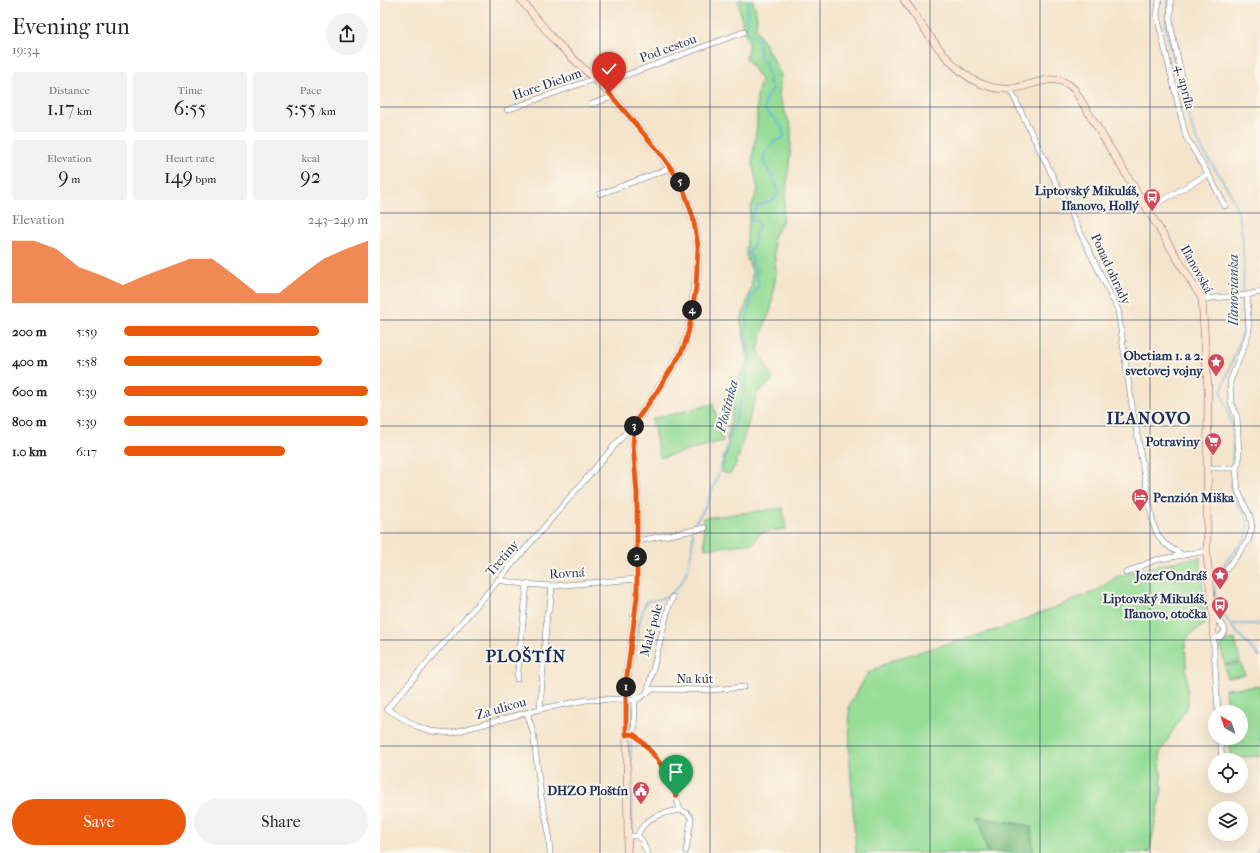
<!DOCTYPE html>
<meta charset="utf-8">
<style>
:root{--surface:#fff;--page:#f2f2f2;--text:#202124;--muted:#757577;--accent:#ea580c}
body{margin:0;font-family:"IM FELL French Canon",serif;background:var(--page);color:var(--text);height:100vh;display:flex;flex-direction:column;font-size:15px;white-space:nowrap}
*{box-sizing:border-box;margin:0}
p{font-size:13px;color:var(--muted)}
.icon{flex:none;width:22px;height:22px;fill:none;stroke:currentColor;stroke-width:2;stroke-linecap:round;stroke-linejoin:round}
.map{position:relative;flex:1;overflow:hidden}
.details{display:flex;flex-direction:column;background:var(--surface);width:380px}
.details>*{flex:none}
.needle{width:26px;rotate:320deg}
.controls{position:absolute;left:828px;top:705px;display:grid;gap:8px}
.controls a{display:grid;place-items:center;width:40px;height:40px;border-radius:50%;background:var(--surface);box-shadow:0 4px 16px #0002;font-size:20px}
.pin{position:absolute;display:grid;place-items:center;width:34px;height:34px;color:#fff;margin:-41px -17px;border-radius:50% 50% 50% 0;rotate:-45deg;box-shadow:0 0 4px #0007}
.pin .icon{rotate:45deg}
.km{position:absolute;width:20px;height:20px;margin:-10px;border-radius:50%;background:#222;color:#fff;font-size:11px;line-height:20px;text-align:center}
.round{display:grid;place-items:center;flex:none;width:42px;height:42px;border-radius:21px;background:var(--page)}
.summary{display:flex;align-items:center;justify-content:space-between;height:68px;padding:0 12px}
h1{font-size:22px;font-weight:600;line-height:30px}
.metrics{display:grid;grid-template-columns:repeat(3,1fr);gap:6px;height:68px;padding:4px 12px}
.metrics div{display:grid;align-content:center;border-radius:4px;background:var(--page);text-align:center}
.metrics b{font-size:20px;font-weight:600}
.metrics small{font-size:11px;font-weight:400}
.metrics p{font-size:11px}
.chart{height:112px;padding:8px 12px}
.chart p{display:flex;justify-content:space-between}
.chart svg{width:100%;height:72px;margin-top:4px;fill:var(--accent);opacity:.7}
.primary-button{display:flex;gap:8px;margin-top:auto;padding:8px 12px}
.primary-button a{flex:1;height:46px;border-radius:24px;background:var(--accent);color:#fff;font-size:16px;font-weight:600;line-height:46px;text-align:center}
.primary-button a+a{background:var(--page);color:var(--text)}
ul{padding:0 12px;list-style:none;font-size:13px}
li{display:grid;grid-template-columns:64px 48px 1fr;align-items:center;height:30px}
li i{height:10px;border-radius:5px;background:var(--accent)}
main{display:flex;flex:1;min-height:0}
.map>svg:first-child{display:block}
</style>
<main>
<section class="details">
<div class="summary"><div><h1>Evening run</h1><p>19:34</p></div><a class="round"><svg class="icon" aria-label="share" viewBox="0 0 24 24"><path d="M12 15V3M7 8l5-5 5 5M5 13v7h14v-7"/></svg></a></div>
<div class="metrics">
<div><p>Distance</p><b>1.17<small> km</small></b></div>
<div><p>Time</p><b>6:55</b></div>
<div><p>Pace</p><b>5:55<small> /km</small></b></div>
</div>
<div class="metrics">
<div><p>Elevation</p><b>9<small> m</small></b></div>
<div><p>Heart rate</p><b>149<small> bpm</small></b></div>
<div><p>kcal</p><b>92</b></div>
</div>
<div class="chart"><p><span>Elevation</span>243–249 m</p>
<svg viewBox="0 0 160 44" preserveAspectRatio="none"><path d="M0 44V6L10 6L20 11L30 22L40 27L50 33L60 27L70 22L80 17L90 17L100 27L110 38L120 38L130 27L140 17L150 11L160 6V44z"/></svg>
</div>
<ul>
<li><b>200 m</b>5:59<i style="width:80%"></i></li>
<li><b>400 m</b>5:58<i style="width:81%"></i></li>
<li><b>600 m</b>5:39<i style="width:100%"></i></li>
<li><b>800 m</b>5:39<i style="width:100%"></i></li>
<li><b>1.0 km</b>6:17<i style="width:66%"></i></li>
</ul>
<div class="primary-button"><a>Save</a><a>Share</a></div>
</section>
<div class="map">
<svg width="880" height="853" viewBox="0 0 880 853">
<rect width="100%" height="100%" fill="#fbf7ec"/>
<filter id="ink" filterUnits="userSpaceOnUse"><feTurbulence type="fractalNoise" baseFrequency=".025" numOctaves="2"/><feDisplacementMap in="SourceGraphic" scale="8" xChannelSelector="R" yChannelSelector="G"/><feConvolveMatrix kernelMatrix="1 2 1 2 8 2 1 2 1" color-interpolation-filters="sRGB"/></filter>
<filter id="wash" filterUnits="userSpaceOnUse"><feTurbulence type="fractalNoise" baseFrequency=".012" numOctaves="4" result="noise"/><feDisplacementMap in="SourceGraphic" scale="16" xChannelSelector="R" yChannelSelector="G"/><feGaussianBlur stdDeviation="0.9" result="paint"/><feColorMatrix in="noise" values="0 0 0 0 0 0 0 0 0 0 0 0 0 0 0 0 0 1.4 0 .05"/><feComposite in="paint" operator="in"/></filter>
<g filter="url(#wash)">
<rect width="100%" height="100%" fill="#f4e4cb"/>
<g fill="#97dd97" stroke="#59867a">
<path d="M358 0H373L377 18 376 28 401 75 399 97 411 127V145L406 195 402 223 393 237 396 272 391 309 384 326 378 350 393 380 377 394 356 464 350 474 341 472 349 445 347 438 359 377 368 360 361 321 372 285V270L366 256 367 234 371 207 378 190 372 162 377 125V97L381 80 366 58 369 43 363 28Z"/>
<path d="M333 404 343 441 280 458 272 419Z"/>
<path d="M403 508 406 529 380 533 373 543 325 549 323 518Z"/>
<path d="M820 558 826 617 824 618 825 624 815 631 805 640 808 705 780 753 782 789 769 853H653L651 826 597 817 608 853H476L470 764 469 706 488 673 515 659 626 627 716 591 738 576 801 560Z"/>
<path d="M855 639 860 661 845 665 840 642Z"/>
<path d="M861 663 865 675 847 678 845 666Z"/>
<path d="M880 686V756L850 758 849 738H861V712H847L845 689Z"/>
</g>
<path fill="#79bc80" stroke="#4a766f" d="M597 817 651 826 653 853H608Z"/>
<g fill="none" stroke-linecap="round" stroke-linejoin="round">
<g stroke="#67b0df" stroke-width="1.5">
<path d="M788 0 786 24 787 33 811 125C819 149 837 169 849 191 866 222 864 259 863 293"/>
<path d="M863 297 864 330 841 391 853 427V446L851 489 857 504 867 519V534L865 540C856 549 846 560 840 571 821 603 861 636 880 657"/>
<path d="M313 528V526L325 508 339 473 364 389 370 358C370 351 367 346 366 340 364 330 369 307 372 297 375 288 384 285 375 275L378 271 374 266 371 264 373 261 371 257 368 253 375 242V234L379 227 377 221 371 220 377 206 392 201 399 193C398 181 385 171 384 160 384 157 385 153 386 150 393 145 395 139 404 138 403 123 396 120 385 111V99L393 89 388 79 391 78 386 70 387 66 380 56 379 42 366 30 368 0"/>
<path d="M851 624H880"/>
<path d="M251 698C248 681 258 615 267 601 305 599 312 564 313 532"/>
<path d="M251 767V701"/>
<path d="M251 849 253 839 251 791"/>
<path d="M876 853 880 843"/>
</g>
</g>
</g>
<g filter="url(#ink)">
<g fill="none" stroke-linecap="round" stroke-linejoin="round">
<g stroke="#676e84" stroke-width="6">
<g id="street">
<path d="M779 0 777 16 806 137 831 179 845 206"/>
<path d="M791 0 790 19 792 33 806 94"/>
<path d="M219 85 364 32"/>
<path d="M630 89 738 310 752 406 773 523C779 542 786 546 803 555"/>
<path d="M212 104 232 97"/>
<path d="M127 110 214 79"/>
<path d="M220 194 291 168"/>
<path d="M768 209 828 174"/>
<path d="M822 299 867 295 880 292"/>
<path d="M255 422 7 709 36 726 51 731 71 733 160 709 206 700 246 699C262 703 262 693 273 689L332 690 364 687"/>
<path d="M828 468H856"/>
<path d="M257 541 325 528"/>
<path d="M746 573 775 560 827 551"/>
<path d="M828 575 839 576 843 574 868 541 872 528 870 516 858 491 856 468 859 462V456L857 417 851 402 850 382 866 341 869 331 867 295"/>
<path d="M118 580 144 584 172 586 257 579"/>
<path d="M833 615 844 627 845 631 840 637H836L833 634"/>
<path d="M833 634 838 712"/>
<path d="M137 679 147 584"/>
<path d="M267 693 289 605 293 597"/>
<path d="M160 709 167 613 170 608 172 586"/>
<path d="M148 713 149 719 153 732 161 796 168 828 170 853"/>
<path d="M246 735 253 734 257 737C281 760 292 779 300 810 305 812 310 813 311 820L306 851"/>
<path d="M254 735 255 699"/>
<path d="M840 738 842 760"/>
<path d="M844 786V788"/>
<path d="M248 836H257C259 832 261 828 264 825 272 815 288 812 300 810"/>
<path d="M257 836 262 840 267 853"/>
</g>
</g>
<g stroke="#676e84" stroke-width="8">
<g id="secondary">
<path d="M141 0 175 41 229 93 280 153 302 186 313 217 316 232 318 247 317 272 309 329 305 344 300 355 276 393 255 422 253 444 257 493V597L246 683 248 836 247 853"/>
<path d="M524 0C544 27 568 69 599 83 609 87 620 90 631 89 654 86 674 70 694 89L822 299 828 390 827 557 833 615V634"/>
</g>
</g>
<use href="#street" stroke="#fff" stroke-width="5"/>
<use href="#secondary" stroke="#fde5d0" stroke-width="7"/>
</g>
</g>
<g fill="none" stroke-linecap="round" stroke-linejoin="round" filter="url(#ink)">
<g stroke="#fff" stroke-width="8">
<path id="route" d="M229 93 280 153 297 177 303 188 313 217 318 246 316 287 309 329 305 344 300 355 276 393 255 422 253 444 257 494V597L246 683V735L253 734 257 737C278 757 286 770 296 796"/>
</g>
<use href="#route" stroke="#ea580c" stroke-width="5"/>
</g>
<path fill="none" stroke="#1b2f5e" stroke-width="1" stroke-opacity="0.55" d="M110 0V853M220 0V853M330 0V853M440 0V853M550 0V853M660 0V853M770 0V853M0 107H880M0 213H880M0 320H880M0 426H880M0 533H880M0 640H880M0 746H880"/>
<defs>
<g id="bus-pin" transform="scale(0.9)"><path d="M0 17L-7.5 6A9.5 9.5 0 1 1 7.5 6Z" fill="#d1495b" stroke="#fbf7ec"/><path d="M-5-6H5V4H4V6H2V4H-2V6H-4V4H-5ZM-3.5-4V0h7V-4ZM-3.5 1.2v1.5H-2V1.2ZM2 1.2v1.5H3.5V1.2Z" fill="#fff"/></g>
<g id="sight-pin" transform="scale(0.9)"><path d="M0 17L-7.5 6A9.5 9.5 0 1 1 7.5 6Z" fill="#d1495b" stroke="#fbf7ec"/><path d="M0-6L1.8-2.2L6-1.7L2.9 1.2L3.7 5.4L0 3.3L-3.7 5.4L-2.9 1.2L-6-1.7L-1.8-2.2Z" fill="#fff"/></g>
<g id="supermarket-pin" transform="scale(0.9)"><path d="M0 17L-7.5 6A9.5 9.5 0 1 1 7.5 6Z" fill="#d1495b" stroke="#fbf7ec"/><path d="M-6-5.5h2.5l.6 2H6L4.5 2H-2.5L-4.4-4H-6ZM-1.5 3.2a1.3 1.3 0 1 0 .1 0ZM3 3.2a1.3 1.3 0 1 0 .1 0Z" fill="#fff"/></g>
<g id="hotel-pin" transform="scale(0.9)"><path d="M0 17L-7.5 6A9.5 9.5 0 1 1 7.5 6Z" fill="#d1495b" stroke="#fbf7ec"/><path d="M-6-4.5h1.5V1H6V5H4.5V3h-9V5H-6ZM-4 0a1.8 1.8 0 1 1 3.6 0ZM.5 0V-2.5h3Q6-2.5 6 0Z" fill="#fff"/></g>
<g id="civic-pin" transform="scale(0.9)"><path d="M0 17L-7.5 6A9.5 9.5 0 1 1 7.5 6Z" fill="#d1495b" stroke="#fbf7ec"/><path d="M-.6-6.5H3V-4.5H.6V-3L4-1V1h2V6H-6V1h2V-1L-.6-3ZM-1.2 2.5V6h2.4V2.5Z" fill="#fff"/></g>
</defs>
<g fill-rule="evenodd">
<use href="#bus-pin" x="772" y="197"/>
<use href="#sight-pin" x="836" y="362"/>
<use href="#supermarket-pin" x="833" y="441"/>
<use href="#hotel-pin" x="760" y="497"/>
<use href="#sight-pin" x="840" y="575"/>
<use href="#bus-pin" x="840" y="605"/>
<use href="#civic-pin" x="261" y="790"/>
</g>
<g text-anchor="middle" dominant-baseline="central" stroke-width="4" stroke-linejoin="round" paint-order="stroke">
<g font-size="13" fill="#1b2f5e" stroke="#fbf7ec">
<text transform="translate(288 48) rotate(-20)">Pod cestou</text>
<text transform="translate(167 84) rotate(-19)">Hore Dielom</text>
<text transform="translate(805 87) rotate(76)">4. apríla</text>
<text transform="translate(731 269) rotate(65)">Ponad ohrady</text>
<text transform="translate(817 269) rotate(61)">Iľanovská</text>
<text transform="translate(122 558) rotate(-49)">Tretiny</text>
<text transform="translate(187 573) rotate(-3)">Rovná</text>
<text transform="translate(271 630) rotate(-75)">Malé pole</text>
<text x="315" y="678">Na kút</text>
<text transform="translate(121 708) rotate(-16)">Za ulicou</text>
</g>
<g font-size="13" font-weight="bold" fill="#1b2f5e" stroke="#fbf7ec" text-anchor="end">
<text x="759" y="190">Liptovský Mikuláš,<tspan x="759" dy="15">Iľanovo, Hollý</tspan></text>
<text x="823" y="355">Obetiam 1. a 2.<tspan x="823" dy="15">svetovej vojny</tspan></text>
<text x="820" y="441">Potraviny</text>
<text x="773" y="497" text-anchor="start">Penzión Miška</text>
<text x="827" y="575">Jozef Ondráš</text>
<text x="827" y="598">Liptovský Mikuláš,<tspan x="827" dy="15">Iľanovo, otočka</tspan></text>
<text x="248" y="790">DHZO Ploštín</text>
</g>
<g font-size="14" font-style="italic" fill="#325685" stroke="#fbf7ec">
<text transform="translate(853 290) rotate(-90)">Iľanovianka</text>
<text transform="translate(347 406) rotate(-75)">Ploštínka</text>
</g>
<g font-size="17" font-weight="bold" letter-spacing="1" fill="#1b2f5e" stroke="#fbf7ec">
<text x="769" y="418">IĽANOVO</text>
<text x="146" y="656">PLOŠTÍN</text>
</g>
</g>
</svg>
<div class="controls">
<a><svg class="needle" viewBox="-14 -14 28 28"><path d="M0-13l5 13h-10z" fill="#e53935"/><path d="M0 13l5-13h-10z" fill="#757577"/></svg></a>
<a><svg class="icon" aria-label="locate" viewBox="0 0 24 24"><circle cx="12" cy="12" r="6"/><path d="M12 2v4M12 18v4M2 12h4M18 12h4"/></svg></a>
<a><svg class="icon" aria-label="layers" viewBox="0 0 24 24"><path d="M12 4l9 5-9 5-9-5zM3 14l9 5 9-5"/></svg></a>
</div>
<div class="pin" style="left:296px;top:796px;background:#1e9e55"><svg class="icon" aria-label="arrive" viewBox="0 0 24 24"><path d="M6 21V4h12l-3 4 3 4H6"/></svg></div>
<div class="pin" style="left:229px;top:93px;background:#d93025"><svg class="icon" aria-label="check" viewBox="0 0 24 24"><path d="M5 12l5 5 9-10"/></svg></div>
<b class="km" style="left:246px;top:687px">1</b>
<b class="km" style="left:257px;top:557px">2</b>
<b class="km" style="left:254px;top:426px">3</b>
<b class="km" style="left:312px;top:310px">4</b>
<b class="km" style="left:300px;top:182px">5</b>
</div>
</main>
